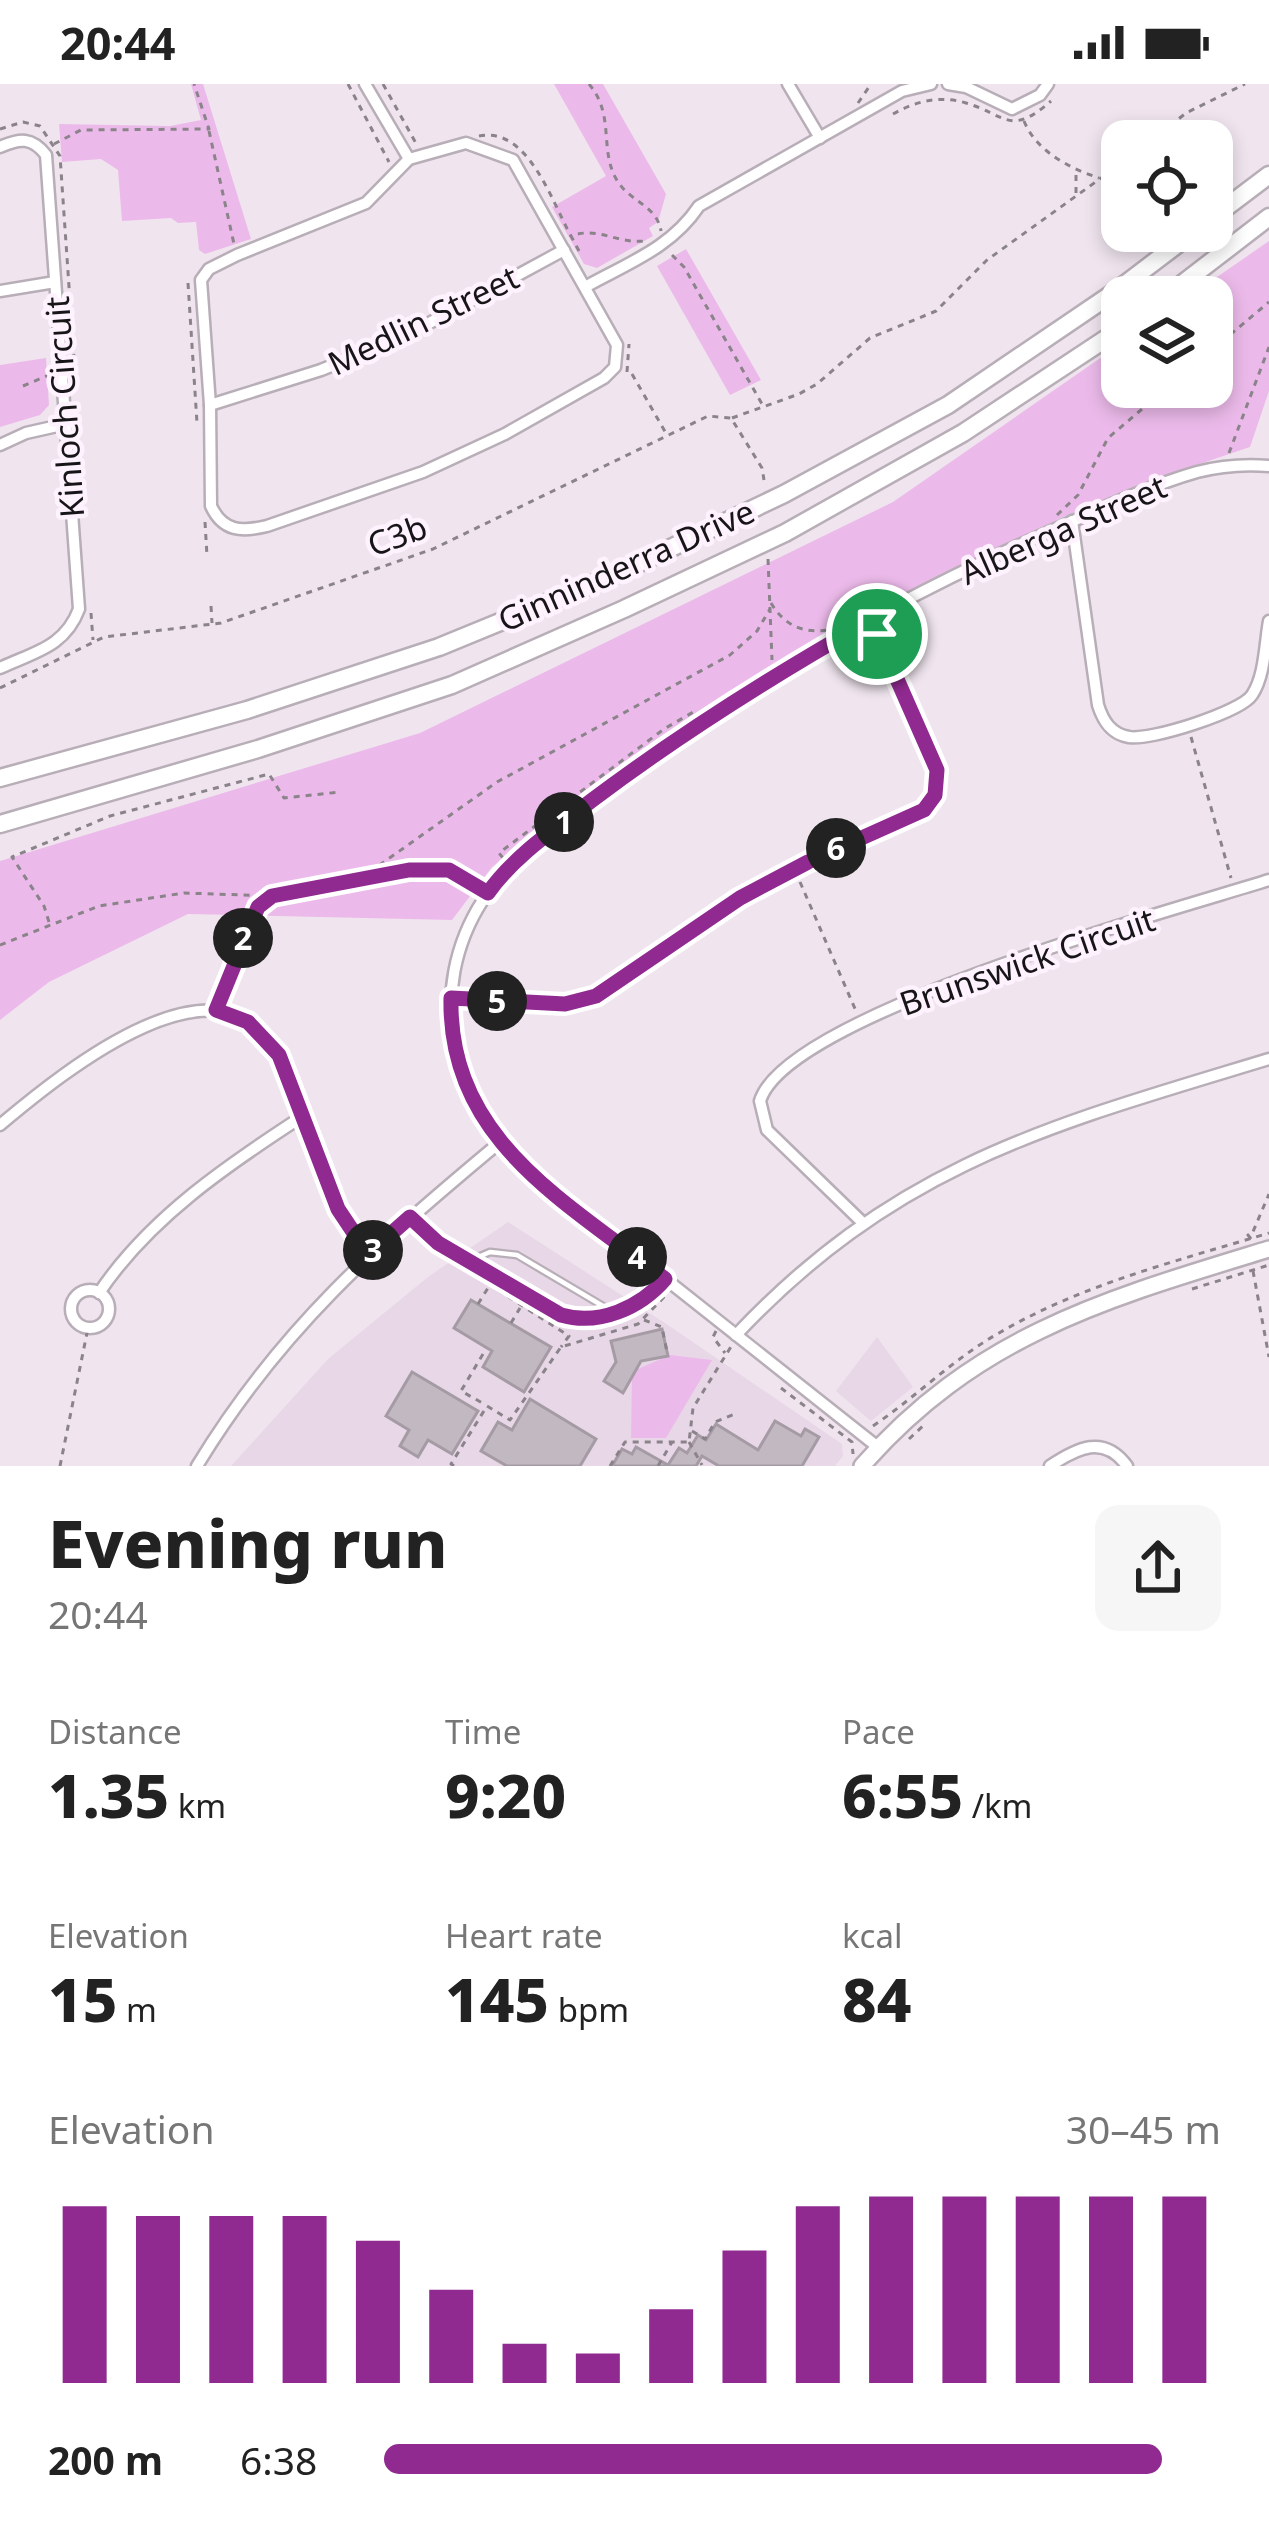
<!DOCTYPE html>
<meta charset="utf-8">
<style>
:root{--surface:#fff;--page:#f6f6f6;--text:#222;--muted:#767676;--accent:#902a90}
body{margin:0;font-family:"Noto Sans",sans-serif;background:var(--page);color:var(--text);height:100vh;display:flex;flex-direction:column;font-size:45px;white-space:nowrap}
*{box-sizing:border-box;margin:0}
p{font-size:39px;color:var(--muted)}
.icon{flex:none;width:66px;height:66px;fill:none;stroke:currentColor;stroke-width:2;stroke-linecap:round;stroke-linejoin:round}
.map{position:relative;height:1382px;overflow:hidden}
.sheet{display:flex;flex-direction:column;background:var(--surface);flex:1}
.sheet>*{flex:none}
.tools{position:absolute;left:1101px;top:36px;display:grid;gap:24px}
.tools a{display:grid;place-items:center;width:132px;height:132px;border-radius:24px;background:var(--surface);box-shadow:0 6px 18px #0003;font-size:60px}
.pin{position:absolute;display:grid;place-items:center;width:102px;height:102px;color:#fff;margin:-51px;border:6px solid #fff;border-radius:50%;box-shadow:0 3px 12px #0007}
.km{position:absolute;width:60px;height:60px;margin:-30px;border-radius:50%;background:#222;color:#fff;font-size:33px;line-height:60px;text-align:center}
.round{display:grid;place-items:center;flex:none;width:126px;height:126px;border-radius:24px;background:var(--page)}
.headline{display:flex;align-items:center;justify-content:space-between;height:204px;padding:0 48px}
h1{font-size:66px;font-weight:800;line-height:90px}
.stats{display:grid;grid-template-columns:repeat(3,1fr);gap:18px;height:204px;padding:12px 48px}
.stats div{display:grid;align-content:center}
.stats b{font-size:60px;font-weight:800}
.stats small{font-size:33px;font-weight:400}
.stats p{font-size:33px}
.chart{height:336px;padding:24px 48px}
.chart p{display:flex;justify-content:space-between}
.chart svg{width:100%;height:216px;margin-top:12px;stroke:var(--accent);stroke-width:6}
ul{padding:0 48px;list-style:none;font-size:39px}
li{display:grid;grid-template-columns:192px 144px 1fr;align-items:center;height:90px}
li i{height:30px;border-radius:15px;background:var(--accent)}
.status{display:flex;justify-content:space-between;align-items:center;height:84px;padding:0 60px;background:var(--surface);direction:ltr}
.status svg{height:33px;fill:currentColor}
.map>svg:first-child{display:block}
</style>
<div class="status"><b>20:44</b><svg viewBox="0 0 49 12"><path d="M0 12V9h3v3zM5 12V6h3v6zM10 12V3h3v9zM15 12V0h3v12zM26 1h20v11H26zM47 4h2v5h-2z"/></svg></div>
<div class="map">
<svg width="1269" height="1382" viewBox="0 0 1269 1382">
<rect width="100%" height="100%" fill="#f0e5ef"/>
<g fill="#e8d7e7">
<path d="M508 1138 668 1241 842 1360 843 1372 835 1382H231L328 1275 428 1193Z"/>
<path d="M877 1253 913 1303 871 1337 836 1307Z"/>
</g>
<g fill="#ecbaea">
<path d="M191 0H203L251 155 205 170 199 166 196 138 178 139 171 134 122 137 118 86 101 75 62 78 59 40 170 42 201 36Z"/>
<path d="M554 0H603L666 110 658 138 649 144 653 152 597 184 584 180 552 123 606 92Z"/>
<path d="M1269 157V307L1250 363 1152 396 1061 434 912 507 517 765 492 783 452 836 188 830 49 898 0 936V777L420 649 893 418 1122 259V303H1212V213H1188Z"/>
<path d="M686 165 761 296 730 311 657 182Z"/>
<path d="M46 274 49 321 40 331 0 343V281Z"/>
<path d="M670 1271 712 1276 666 1354H631L632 1293 638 1285Z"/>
</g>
<g fill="#c2b8c2" stroke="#a59ba4" stroke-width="3">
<path d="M471 1216 551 1263 524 1308 483 1283 492 1267 454 1244Z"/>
<path d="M662 1245 668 1272 641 1277 623 1309 604 1297 616 1278 611 1257Z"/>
<path d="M412 1288 478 1327 452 1370 428 1356 418 1373 400 1362 409 1346 386 1332Z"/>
<path d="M530 1315 596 1355 580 1382H507L481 1367 498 1338 512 1346Z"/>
<path d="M775 1337 801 1352 805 1345 819 1353 802 1382H719L702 1372 696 1382H612L622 1365 632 1370 636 1363 668 1381 679 1364 687 1369 698 1351 706 1356 716 1340 758 1366Z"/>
</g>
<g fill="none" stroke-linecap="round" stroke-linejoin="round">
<g stroke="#b8aeb7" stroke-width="9">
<g id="lane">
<path d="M413 1136 438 1159 561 1231C599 1242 640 1224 665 1195"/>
<path d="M469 1177 490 1168 517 1171 613 1228"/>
</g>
</g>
<g stroke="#b8aeb7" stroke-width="15">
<g id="street">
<path d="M365 0 409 75"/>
<path d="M788 0 820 54"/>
<path d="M948 0 966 3 1012 25 1040 11 1048 0"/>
<path d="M466 59 513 76 617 261 615 283 604 294 505 350 423 388 267 442C242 448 223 448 211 422L210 321 201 196 209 185 237 171 366 119 409 75Z"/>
<path d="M0 63C20 54 32 53 46 71L79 525C65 563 34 568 0 584"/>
<path d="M585 203C628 179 671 164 699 122L902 7 931 0"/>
<path d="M0 207 55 198"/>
<path d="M210 321 321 286 409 250 564 166"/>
<path d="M0 361 26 349 66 340"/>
<path d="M1072 437 1098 621C1103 637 1111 650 1129 653 1150 657 1241 628 1252 611 1265 592 1265 559 1269 537"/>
<path d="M451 914 565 920 596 912 740 815 808 778 924 726 935 711 937 686 871 536"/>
<path d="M0 1041C62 989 228 852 283 979 310 1042 322 1116 368 1170"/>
<path d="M863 1139 767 1046 760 1017C786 930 1178 825 1269 796"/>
<circle cx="90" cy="1225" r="19"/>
<path d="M99 1209C149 1134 229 1080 303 1032"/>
<path d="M736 1251C898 1079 1052 1041 1269 975"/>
<path d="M879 1364 529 1087C449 1021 425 905 483 816 512 771 561 740 604 707 740 605 889 518 1044 450 1094 428 1145 403 1197 388 1220 382 1245 380 1269 382"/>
<path d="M197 1382C280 1245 378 1160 499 1059"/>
<path d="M1050 1382C1077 1364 1104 1350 1127 1382"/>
</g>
</g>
<g stroke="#b8aeb7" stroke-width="20">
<path id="secondary" d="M862 1382C977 1250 1109 1214 1269 1165"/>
</g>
<g stroke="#b8aeb7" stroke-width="21">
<g id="primary">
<path d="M1212 134 1269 91"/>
<path d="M1165 213 1269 133"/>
<path d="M0 694 247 626 439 563 612 492 784 410 948 321 1116 207 1195 147"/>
<path d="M0 740 258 665 452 601 624 525 785 449 963 349 1122 244"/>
</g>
</g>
<g stroke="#8a838a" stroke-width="3" stroke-dasharray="6 6" stroke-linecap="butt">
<path d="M348 0 389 78"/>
<path d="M383 0 417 61"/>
<path d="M589 0C616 32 598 67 618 98 631 118 657 122 661 147"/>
<path d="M858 19 871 0"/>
<path d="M893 30C916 17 940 11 966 19 1006 31 1010 53 1051 17"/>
<path d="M1024 37C1036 67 1069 84 1099 94"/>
<path d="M0 45 23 38 40 42 60 72 76 304"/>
<path d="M209 47 234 160"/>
<path d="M479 52C528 42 552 118 571 152"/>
<path d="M1151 57 1186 29 1245 0"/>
<path d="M54 60 81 46 209 45 194 0"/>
<path d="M1076 109V89"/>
<path d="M579 167 571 152C598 142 617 160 644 157"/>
<path d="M672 171 684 183 762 320"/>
<path d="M188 199 197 339"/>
<path d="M1212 266 1269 218"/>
<path d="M627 288 629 260"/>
<path d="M632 290 667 351"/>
<path d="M23 302 49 291"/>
<path d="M732 334 799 310 817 300 870 254 936 227 987 176 1122 79"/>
<path d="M1229 369 1269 263"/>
<path d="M1057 431 1078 411 1108 354 1168 303"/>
<path d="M205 438 207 472"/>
<path d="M768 475 772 576"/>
<path d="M771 519C784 541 803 550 828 546"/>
<path d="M211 522 212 539"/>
<path d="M91 529 93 556"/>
<path d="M0 604 104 553 221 539 433 465 708 332 731 334 762 384 764 396"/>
<path d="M1191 653 1231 794"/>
<path d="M503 774 499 769 664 645 695 627"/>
<path d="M358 792 374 785 497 698 730 571 757 547 770 525"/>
<path d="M800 798 856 927"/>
<path d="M49 838 44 822 12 773 110 732 269 690 284 714 340 708"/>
<path d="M0 861 99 822 184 809 272 812 409 786H449L476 803"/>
<path d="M217 918 252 832 272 812"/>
<path d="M1251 1155 1248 1151 1252 1150 1269 1110"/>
<path d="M1253 1187 1269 1273"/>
<path d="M478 1193 569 1252 561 1263"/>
<path d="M1192 1205 1269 1181"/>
<path d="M478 1220 488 1204"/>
<path d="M644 1236 662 1243 667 1268"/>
<path d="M511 1239 520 1224"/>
<path d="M716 1247 713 1253 725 1269"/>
<path d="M483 1270 461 1307 486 1321"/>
<path d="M781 1304 852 1358 853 1370"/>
<path d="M873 1342C916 1313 953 1275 999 1249 1083 1200 1177 1177 1269 1149"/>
<path d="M692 1347 705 1355 715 1338 737 1329"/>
<path d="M909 1355 924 1341"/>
<path d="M689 1358 702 1381"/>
<path d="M60 1382 88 1244"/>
<path d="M454 1382 451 1380 487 1322 510 1336 561 1263 638 1240 665 1212"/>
<path d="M610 1382 625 1358H689L693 1324 732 1261"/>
<path d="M658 1382 672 1358"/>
</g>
<use href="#lane" stroke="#fff" stroke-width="4.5"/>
<use href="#street" stroke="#fff" stroke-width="10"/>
<use href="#secondary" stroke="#fff" stroke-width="15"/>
<use href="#primary" stroke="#fff" stroke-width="16"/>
</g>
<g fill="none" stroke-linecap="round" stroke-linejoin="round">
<g stroke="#fff" stroke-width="24">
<path id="route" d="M871 536 937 686 935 711 924 726 808 778 740 814 596 912 565 920 451 914C448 1056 566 1117 665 1195 640 1224 599 1242 561 1231L438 1159 410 1133 368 1170 338 1125 279 971 248 938 216 926 258 823 272 812 409 786H449L488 809C514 772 555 745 591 717 680 650 774 591 871 536Z"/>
</g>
<use href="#route" stroke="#902a90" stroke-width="15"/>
</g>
<g text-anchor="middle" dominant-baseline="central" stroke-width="9" stroke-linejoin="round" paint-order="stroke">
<g font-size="33" fill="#181518" stroke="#fdf2fd">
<text transform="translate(423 236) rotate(-26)">Medlin Street</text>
<text transform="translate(64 323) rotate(-94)">Kinloch Circuit</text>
<text transform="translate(1063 445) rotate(-24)">Alberga Street</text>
<text transform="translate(397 451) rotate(-20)">C3b</text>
<text transform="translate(626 481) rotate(-24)">Ginninderra Drive</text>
<text transform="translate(1027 877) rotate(-19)">Brunswick Circuit</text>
</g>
</g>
</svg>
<div class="tools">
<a><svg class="icon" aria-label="locate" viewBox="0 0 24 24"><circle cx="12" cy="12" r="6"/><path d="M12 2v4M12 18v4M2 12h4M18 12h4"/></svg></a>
<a><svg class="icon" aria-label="layers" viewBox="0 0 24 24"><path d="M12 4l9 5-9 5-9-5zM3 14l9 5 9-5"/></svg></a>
</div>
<div class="pin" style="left:877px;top:550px;background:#1e9e55"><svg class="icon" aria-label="arrive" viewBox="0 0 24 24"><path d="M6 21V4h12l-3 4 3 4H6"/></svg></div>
<b class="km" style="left:564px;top:738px">1</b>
<b class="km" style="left:243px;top:854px">2</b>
<b class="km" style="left:373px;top:1166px">3</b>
<b class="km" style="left:637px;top:1173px">4</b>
<b class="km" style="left:497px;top:917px">5</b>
<b class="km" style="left:836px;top:764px">6</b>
</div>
<section class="sheet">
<div class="headline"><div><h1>Evening run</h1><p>20:44</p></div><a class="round"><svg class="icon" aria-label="share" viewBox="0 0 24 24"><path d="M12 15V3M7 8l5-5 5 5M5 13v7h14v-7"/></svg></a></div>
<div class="stats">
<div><p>Distance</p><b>1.35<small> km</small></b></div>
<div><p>Time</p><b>9:20</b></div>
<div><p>Pace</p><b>6:55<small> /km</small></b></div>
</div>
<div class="stats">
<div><p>Elevation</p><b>15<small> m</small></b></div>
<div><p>Heart rate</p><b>145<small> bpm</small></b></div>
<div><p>kcal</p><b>84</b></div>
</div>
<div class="chart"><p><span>Elevation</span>30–45 m</p>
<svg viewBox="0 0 160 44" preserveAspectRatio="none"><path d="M5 44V8M15 44V10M25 44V10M35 44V10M45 44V15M55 44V25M65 44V36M75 44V38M85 44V29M95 44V17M105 44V8M115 44V6M125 44V6M135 44V6M145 44V6M155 44V6"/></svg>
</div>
<ul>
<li><b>200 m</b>6:38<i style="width:93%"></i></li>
</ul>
</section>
